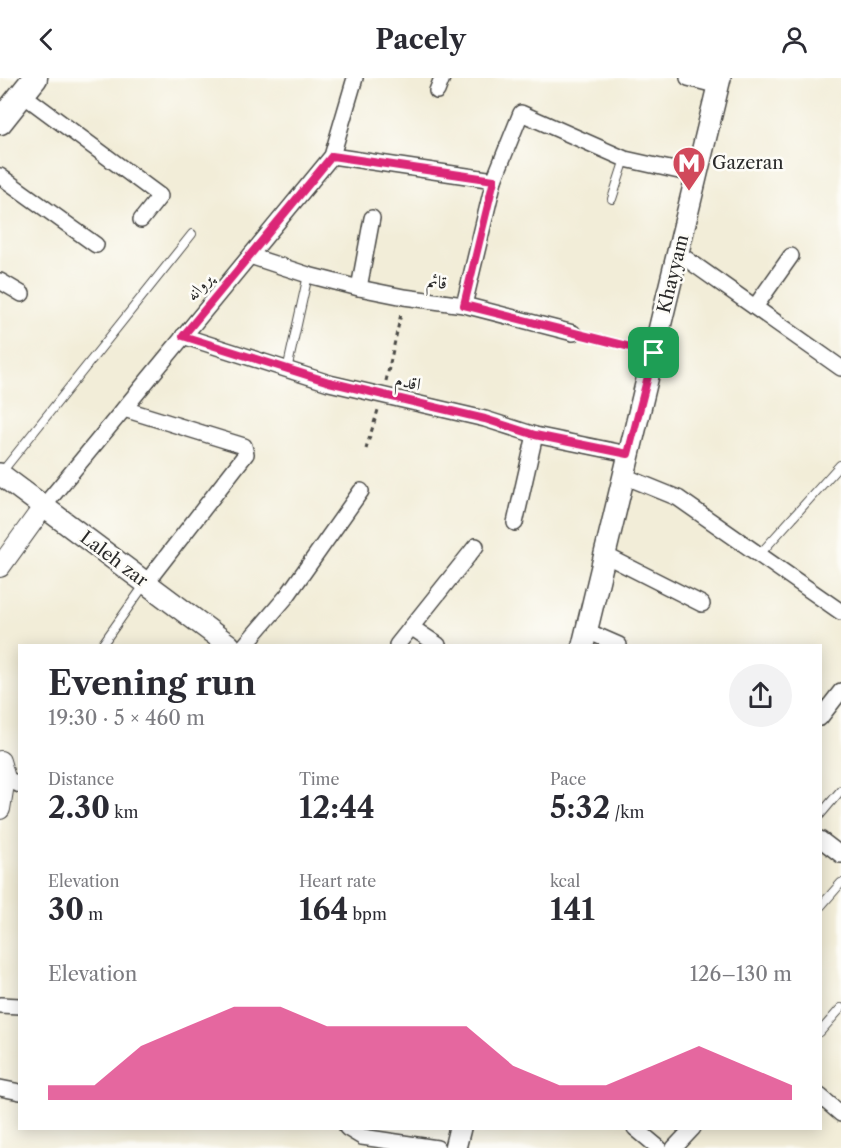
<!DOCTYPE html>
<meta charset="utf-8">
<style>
:root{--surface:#fff;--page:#f2f2f3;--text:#2b2b33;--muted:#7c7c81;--accent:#db2777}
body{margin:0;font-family:"Libre Caslon Text",Amiri,serif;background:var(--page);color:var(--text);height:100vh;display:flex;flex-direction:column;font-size:22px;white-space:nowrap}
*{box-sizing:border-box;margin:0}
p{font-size:20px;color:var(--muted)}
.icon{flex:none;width:33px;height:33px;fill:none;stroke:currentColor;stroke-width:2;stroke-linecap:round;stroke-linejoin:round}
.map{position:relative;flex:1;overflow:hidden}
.panel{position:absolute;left:18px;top:566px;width:804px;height:486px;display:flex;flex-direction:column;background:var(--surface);border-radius:0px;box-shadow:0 3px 15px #0003}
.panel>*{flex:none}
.pin{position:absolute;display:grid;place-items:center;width:51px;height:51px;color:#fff;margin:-26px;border-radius:12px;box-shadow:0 3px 9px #0006}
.round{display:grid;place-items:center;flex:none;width:63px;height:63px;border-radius:32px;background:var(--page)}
.headline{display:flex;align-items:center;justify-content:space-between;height:102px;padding:0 30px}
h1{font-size:33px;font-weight:800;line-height:45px}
.figures{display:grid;grid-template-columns:repeat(3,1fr);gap:9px;height:102px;padding:6px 30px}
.figures div{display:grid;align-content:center}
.figures b{font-size:30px;font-weight:800}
.figures small{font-size:16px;font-weight:400}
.figures p{font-size:16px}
.chart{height:168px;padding:12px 30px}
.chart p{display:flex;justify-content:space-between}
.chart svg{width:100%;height:108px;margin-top:6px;fill:var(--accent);opacity:.7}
header{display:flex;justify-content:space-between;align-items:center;height:78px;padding:0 30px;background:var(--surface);font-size:27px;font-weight:800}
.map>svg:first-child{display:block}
</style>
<header><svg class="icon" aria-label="back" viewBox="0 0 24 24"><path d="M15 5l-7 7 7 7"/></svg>Pacely<svg class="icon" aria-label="person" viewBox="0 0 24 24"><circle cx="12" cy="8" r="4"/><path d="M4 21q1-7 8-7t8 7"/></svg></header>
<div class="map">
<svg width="841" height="1070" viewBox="0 0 841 1070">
<rect width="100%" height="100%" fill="#fdfcf7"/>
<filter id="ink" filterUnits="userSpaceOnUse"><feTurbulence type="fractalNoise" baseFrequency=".0167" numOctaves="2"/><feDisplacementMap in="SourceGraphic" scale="12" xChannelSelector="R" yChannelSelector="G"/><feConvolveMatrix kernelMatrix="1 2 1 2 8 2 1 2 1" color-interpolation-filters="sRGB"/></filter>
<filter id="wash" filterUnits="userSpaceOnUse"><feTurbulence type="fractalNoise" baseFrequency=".008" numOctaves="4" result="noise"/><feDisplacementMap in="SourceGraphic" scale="24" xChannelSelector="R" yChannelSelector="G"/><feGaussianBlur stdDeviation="1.35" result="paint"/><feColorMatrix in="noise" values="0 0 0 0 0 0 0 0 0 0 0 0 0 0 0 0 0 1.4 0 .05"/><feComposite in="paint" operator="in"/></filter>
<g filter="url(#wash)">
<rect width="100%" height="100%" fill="#f2edd8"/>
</g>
<g filter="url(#ink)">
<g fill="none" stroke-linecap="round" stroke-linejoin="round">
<g stroke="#494845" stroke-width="10">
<g id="service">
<path d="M612 121 625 81"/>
<path d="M287 292 308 197"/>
<path d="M1 395 192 156"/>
<path d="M759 477 840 387"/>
<path d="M102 567 145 506"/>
<path d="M820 737 841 712"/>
<path d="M820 829 841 805"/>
<path d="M820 954 841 930"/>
</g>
</g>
<g stroke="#494845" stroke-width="18">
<g id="minor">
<path d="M688 0 719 8"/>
<path d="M437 13 442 0"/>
<path d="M22 16 160 118 141 142"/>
<path d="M332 78 494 102"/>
<path d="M0 98 96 167"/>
<path d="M678 175 841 290"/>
<path d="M250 178 308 197 359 210 404 219 464 227 573 255"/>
<path d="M0 203 22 216"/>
<path d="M359 210 372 140"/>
<path d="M464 227 494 102 521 35 625 81 697 97"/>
<path d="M755 229 791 178"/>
<path d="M183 258 329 305 485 341 535 357 628 376"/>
<path d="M124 331 244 368 246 376 146 505"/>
<path d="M624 398 678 420 841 534"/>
<path d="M44 428 332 78 355 0"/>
<path d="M515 445 535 357"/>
<path d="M605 477 702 526"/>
<path d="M411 549 438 567"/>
<path d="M587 553 619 567"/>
<path d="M245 567 287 518 361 413"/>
<path d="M397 567 476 468"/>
<path d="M820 640 841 613"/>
<path d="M5 700 20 707"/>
<path d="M820 761 841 777"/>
<path d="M0 927 20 928"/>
<path d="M0 1010 20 1014"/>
<path d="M820 1018 841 1036"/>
<path d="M347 1050 362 1059 437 1070"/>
<path d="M635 1050 659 1070"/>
<path d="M674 1070 693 1050"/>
</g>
</g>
<g stroke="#494845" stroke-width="22">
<g id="tertiary">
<path d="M0 489 44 428"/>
<path d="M0 683 5 700 0 731"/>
</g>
</g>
<g stroke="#494845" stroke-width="24">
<g id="secondary">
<path d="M0 396 229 567"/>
<path d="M583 567 720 0"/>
<path d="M455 1070 460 1050"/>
</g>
</g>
<g stroke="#494845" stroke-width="27">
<path id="primary" d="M0 44 35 0"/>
</g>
<g stroke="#494845" stroke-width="3" stroke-dasharray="4.5 4.5" stroke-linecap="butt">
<path d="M589 259 635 271"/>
<path d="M386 303 401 236"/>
<path d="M366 371 378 332"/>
</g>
<use href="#service" stroke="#fff" stroke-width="8"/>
<use href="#minor" stroke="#fff" stroke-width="15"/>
<use href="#tertiary" stroke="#fff" stroke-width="20"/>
<use href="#secondary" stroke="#fff" stroke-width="21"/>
<use href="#primary" stroke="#fff" stroke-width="24"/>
</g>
</g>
<g fill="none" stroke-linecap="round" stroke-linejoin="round" filter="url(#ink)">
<g stroke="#fff" stroke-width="12">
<path id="route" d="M332 78 494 102 464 227 654 275 628 376 535 357 485 341 329 304 183 258Z"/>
</g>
<use href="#route" stroke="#db2777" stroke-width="8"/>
</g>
<defs>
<g id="metro-pin" transform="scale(1.725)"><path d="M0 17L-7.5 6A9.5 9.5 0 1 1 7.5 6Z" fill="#d1495b" stroke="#fdfcf7"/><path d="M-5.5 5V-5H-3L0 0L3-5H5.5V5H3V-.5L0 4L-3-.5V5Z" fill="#fff"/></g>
</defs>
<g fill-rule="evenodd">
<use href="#metro-pin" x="689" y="85"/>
</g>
<g text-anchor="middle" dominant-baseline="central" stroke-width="5" stroke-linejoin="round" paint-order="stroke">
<g font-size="18" fill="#2b2b2b" stroke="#fdfcf7" text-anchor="start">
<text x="712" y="85">Gazeran</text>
</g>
<g font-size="18" fill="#2b2b2b" stroke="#fdfcf7">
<text transform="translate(673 196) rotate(-76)">Khayyam</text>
<text transform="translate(437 204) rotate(7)">قائم</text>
<text transform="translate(199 209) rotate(-50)">پروانه</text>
<text transform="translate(408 304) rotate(13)">اقدم</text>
<text transform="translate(114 481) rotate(37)">Laleh zar</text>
</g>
</g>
</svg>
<div class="pin" style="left:654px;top:275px;background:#1e9e55"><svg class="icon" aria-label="arrive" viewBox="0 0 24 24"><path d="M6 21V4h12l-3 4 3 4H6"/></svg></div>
<section class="panel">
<div class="headline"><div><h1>Evening run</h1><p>19:30 · 5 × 460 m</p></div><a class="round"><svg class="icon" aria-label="share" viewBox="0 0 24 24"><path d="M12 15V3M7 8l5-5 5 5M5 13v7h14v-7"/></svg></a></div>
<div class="figures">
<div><p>Distance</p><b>2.30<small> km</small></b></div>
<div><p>Time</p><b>12:44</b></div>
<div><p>Pace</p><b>5:32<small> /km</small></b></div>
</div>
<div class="figures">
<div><p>Elevation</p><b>30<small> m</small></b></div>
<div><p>Heart rate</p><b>164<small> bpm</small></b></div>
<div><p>kcal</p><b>141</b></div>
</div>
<div class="chart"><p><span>Elevation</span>126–130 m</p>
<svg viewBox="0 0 160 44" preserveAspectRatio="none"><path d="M0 44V38L10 38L20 22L30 14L40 6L50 6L60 14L70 14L80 14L90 14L100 30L110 38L120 38L130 30L140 22L150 30L160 38V44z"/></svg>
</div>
</section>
</div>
